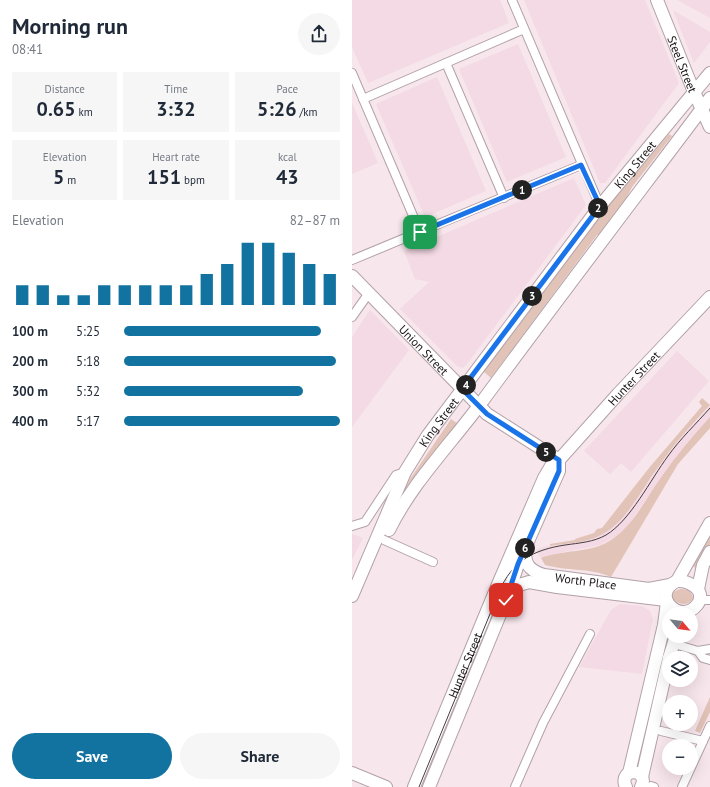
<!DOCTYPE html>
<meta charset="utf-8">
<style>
:root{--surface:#fff;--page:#f6f6f7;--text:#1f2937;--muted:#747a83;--accent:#1273a0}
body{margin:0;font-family:"PT Sans",sans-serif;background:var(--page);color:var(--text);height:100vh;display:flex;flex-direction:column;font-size:15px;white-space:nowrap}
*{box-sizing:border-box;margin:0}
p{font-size:13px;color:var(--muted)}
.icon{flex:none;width:22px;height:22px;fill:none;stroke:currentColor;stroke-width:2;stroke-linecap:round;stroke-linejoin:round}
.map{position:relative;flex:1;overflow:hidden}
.details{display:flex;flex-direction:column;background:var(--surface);width:352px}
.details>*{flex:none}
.needle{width:26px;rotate:119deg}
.controls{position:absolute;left:310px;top:607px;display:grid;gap:8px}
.controls a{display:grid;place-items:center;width:36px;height:36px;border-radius:50%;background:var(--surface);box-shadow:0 4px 16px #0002;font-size:20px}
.pin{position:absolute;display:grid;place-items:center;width:34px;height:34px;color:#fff;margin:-17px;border-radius:8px;box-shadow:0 2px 6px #0006}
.km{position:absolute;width:20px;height:20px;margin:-10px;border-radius:50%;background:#222;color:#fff;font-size:11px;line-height:20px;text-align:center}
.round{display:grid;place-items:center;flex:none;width:42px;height:42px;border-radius:21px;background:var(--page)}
.summary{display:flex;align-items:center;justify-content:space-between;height:68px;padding:0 12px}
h1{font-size:22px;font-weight:600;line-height:30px}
.stats{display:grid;grid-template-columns:repeat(3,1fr);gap:6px;height:68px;padding:4px 12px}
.stats div{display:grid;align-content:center;border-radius:0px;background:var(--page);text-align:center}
.stats b{font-size:20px;font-weight:600}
.stats small{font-size:11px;font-weight:400}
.stats p{font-size:11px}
.chart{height:112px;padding:8px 12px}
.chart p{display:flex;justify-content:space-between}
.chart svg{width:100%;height:72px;margin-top:4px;stroke:var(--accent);stroke-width:6}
.action{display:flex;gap:8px;margin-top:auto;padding:8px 12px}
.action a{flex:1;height:46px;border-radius:24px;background:var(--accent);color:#fff;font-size:16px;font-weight:600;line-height:46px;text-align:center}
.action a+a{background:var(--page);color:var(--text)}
ul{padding:0 12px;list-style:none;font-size:13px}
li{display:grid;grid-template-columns:64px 48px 1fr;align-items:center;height:30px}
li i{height:10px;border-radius:5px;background:var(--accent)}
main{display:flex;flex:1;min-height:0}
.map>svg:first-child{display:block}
</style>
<main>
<section class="details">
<div class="summary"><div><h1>Morning run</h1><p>08:41</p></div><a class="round"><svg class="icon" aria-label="share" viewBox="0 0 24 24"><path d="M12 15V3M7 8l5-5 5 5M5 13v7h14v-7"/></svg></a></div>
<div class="stats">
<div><p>Distance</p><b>0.65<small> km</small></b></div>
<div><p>Time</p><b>3:32</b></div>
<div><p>Pace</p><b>5:26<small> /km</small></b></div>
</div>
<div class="stats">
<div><p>Elevation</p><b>5<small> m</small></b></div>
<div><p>Heart rate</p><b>151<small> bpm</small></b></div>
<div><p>kcal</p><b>43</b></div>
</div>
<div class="chart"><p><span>Elevation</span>82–87 m</p>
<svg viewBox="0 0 160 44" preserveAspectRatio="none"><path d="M5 44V32M15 44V32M25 44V38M35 44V38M45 44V32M55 44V32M65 44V32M75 44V32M85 44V32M95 44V25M105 44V19M115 44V6M125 44V6M135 44V12M145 44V19M155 44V25"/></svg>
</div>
<ul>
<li><b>100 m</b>5:25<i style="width:91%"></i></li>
<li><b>200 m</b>5:18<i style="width:98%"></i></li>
<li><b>300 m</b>5:32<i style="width:83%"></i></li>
<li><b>400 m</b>5:17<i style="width:100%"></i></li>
</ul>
<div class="action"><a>Save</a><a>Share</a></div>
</section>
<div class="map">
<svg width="358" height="787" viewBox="0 0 358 787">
<rect width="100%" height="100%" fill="#f7e6ec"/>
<g fill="#f4dae4">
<path d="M0 0H148L157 23 16 83 0 47Z"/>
<path d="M172 0H293L327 83 253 183H248Z"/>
<path d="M325 0H358V18Z"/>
<path d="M321 10 358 32V42L342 63Z"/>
<path d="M166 44 214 157 155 182 107 69Z"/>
<path d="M85 77 134 191 73 217 24 104Z"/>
<path d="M0 103 26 163 0 174Z"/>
<path d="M222 178 234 205 115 364 111 368 105 366 48 309 77 282 63 279 52 251Z"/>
<path d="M18 310 57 350 0 427V337Z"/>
<path d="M325 351 357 381 279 472 269 463 258 474 232 451Z"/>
<path d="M358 406V417L319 464 275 527 263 537 248 545 202 554 189 558 184 550 191 547 228 541 249 535 276 512 306 466 340 424Z"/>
<path d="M0 534 11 538 0 560Z"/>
<path d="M268 604 289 606 293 608 298 611 301 619 290 674 227 667 259 610Z"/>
</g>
<g fill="#e2c3b8">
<path d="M317 134 320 136 280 187 272 203 250 234 245 235 139 378 131 371 265 194Z"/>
<path d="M350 398 358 405C340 424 322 444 307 466 289 489 276 521 249 535 234 543 215 543 198 546V544L223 540V539L242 533 245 529 250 528 297 468 350 406 347 402Z"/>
<path d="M358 417V428L326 464 259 577C240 568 214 571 193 565L189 558C209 550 234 553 254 543 280 529 292 501 308 479 323 457 340 437 358 417Z"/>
<path d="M99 419 106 424 29 537 58 479Z"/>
<path d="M358 529V546L346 569 338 565Z"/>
<path d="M328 589C335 589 340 591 341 598 336 607 327 605 320 598L321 592Z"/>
<path d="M358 697V712L348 733 343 731Z"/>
</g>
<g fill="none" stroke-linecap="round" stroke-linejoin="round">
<g stroke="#b2a2a8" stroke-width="10">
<g id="street">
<path d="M160 0 248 206"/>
<path d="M94 63 152 198"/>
<path d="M0 73 68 232"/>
<path d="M11 99 172 29"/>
<path d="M0 260 229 165"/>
<path d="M0 317 17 293"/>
<path d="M0 526 13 522 44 475 53 472"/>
<path d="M32 540 81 562"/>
<path d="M348 600H358"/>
<path d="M329 646 346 651 358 649"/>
<path d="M346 651 351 658 358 660"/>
<path d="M309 731 351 741"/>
<path d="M299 786 302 787"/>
<path d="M163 787 191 723 238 634"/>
<path d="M330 787 358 726"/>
</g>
</g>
<g stroke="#b2a2a8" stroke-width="14">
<g id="secondary">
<path id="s1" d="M305 0 342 92 358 127"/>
<path id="s2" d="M0 276 135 414 207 460"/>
<path d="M37 530C60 483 98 445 129 403 205 300 282 199 358 98"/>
<path id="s3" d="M174 548C171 564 178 571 192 575L297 589 318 585"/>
<path d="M325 581C337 580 356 591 345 605 328 626 297 594 325 581Z"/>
<path d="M325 581 358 523"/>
<path d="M346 589 351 565 358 552"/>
<path d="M157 594 164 586 177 582 205 587 314 600"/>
<path id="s4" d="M0 596 53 472 76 435 248 206 358 73"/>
<path d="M317 658 324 636"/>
<path d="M0 773 34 787"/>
<path d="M277 773 312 625 315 602"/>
<path d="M290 777 317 658"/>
<path id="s5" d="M62 787 147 582 192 478 199 466 207 460 266 394 358 297"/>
<path d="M77 787 156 595 166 564 207 471V460"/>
<path d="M274 787C265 767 299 768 289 787"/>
</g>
</g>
<use href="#street" stroke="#fff" stroke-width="8"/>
<use href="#secondary" stroke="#fff" stroke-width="12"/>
<path stroke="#453d40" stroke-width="1" d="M67 787 147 592C160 561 181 550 213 545 227 543 242 542 254 535 278 521 299 479 316 456 328 439 344 424 358 408"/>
</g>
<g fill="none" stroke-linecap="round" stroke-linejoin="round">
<g stroke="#fff" stroke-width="8">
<path id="route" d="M68 232 229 165 248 206 110 389 135 414 207 460V471L166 564 154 600"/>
</g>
<use href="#route" stroke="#1a73e8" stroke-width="5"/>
</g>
<g text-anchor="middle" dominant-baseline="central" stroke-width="3" stroke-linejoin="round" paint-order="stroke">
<g font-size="12" fill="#1a1416" stroke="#fdf6f9">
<text stroke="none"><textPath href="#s1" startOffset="69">Steel Street</textPath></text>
<text stroke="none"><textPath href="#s4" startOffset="519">King Street</textPath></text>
<text stroke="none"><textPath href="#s2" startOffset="103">Union Street</textPath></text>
<text stroke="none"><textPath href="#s5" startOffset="470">Hunter Street</textPath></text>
<text stroke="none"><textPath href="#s4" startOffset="195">King Street</textPath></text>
<text stroke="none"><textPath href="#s3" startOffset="79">Worth Place</textPath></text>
<text stroke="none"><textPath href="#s5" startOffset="132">Hunter Street</textPath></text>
</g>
</g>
</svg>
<div class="controls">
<a><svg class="needle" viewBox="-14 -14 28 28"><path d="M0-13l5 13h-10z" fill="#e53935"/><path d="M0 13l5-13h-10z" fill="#747a83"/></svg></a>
<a><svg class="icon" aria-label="layers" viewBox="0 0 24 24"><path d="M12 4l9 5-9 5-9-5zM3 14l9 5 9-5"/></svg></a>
<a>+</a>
<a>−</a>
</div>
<div class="pin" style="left:68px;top:232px;background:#1e9e55"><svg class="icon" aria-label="arrive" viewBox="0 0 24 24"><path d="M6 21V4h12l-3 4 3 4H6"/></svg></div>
<div class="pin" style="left:154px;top:600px;background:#d93025"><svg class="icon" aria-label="check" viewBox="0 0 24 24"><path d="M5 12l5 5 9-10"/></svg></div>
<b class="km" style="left:170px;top:190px">1</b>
<b class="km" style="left:246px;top:208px">2</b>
<b class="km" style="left:180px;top:296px">3</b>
<b class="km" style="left:114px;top:385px">4</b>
<b class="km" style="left:194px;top:452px">5</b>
<b class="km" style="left:173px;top:548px">6</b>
</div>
</main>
